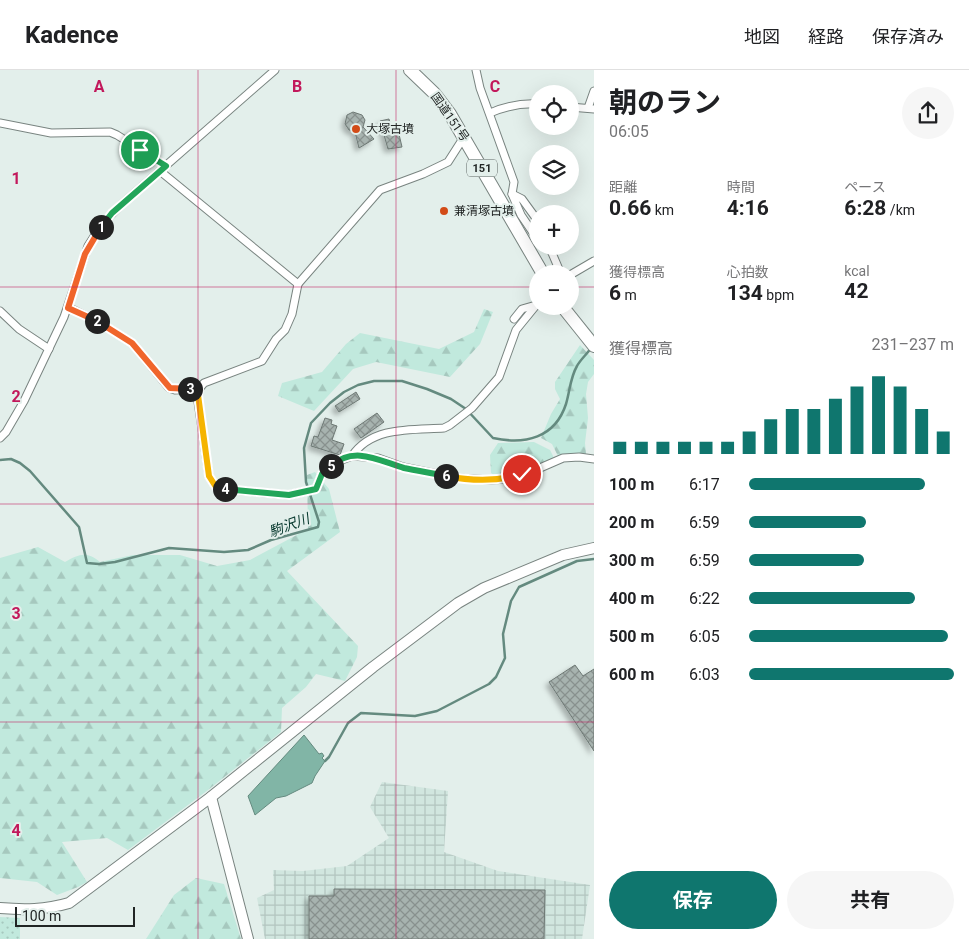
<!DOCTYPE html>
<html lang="ja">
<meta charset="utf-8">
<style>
:root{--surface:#fff;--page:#f6f6f6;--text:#202124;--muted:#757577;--line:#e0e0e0;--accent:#0f766e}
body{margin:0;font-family:Roboto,"Noto Sans JP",sans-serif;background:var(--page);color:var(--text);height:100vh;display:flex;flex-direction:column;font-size:19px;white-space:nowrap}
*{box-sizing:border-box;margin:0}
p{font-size:16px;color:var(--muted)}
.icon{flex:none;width:28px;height:28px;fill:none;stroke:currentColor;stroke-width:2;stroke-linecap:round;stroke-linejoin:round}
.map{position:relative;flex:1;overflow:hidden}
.side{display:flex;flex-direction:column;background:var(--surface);width:375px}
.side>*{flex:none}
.fabs{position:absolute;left:529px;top:15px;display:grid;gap:10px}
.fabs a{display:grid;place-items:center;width:50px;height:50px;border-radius:50%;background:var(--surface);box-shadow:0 5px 20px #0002;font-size:25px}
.scale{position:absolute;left:15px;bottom:12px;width:120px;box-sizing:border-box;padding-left:5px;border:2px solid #212524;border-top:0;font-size:14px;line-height:18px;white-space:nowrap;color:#212524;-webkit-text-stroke:4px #e3efeb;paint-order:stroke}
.pin{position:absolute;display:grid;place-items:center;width:42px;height:42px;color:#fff;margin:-21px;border:2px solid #fff;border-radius:50%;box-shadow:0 1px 5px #0007}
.km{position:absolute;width:25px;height:25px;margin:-12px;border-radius:50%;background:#222;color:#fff;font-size:14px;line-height:25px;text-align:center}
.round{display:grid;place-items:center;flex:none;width:52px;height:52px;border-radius:26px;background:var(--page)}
.headline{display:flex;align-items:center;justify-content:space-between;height:85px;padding:0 15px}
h1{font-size:28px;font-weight:700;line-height:38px}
.figures{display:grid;grid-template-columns:repeat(3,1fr);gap:8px;height:85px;padding:5px 15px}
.figures div{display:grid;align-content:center}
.figures b{font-size:21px;font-weight:700}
.figures small{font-size:14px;font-weight:400}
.figures p{font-size:14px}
.chart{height:140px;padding:10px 15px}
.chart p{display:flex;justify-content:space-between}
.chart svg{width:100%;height:90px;margin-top:5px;stroke:var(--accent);stroke-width:6}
.cta{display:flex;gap:10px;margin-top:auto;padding:10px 15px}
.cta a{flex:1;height:58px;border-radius:30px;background:var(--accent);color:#fff;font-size:20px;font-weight:700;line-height:58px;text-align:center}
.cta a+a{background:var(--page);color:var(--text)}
ul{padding:0 15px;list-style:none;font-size:16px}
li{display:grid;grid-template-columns:80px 60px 1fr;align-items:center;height:38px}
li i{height:12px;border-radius:6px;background:var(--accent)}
header{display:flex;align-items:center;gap:30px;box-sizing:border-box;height:70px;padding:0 25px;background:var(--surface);border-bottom:1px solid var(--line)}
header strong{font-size:24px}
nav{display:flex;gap:28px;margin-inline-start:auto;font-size:18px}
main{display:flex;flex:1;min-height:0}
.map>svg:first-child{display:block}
</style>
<header>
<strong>Kadence</strong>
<nav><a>地図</a><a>経路</a><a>保存済み</a></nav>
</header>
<main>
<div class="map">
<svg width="594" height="869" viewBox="0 0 594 869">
<defs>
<pattern id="industrial-grid" width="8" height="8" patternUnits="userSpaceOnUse" patternTransform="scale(1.25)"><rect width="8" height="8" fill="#d1e6df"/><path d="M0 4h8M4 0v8" fill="none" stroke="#b3c5bf"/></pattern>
<pattern id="grass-dots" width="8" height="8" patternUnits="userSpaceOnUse" patternTransform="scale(1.25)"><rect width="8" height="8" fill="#c1e9dd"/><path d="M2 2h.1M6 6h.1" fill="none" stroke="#a6c8be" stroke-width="1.8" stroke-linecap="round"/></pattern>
<pattern id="forest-firs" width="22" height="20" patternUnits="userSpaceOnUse" patternTransform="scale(1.25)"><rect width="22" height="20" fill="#c1e9dd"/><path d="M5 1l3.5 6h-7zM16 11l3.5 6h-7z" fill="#a6c8be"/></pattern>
<pattern id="building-cross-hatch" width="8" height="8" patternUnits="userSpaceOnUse" patternTransform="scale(1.25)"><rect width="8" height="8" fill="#a7b3af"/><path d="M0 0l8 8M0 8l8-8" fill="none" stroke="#88918e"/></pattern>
<filter id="shadow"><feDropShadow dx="-3.5" dy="3.5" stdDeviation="2.5" flood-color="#0004"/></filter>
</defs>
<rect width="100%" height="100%" fill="#e3efeb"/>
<path fill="url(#industrial-grid)" d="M382 712 448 721 444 782 498 801 590 815 582 869H265L257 828 274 820 273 800 303 801 347 796 389 768 370 737Z"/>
<path fill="url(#grass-dots)" d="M0 847 20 848V869H0Z"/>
<g fill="url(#forest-firs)">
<path d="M484 239 493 242 480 274 450 307 376 292 353 299 314 341 278 326 282 313 322 302 346 274 360 263 439 279 474 262Z"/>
<path d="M580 275 594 290V304L588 312 586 324 588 348 585 373 586 384 558 386 552 374 541 368 551 344 560 329 555 319V312Z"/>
<path d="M534 372 550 380 554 388C546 395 513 407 502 407 497 407 495 406 491 403L490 385 498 373Z"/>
<path d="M315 402 329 419 340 462 287 501 358 576 357 587 345 611 316 604 306 617 282 638 281 662 208 720 128 780 107 768 62 772 87 812 78 817 57 825 37 812 0 808V488L38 477 65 492C79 484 87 481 100 492L133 485H180L217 496 250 490 308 459 307 405Z"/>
<path d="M196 808 224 814 241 869H146L174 825Z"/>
</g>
<path fill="#81b5a6" stroke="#648a7f" d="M304 665 319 684 322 683 324 686 322 688 325 691 315 706 312 713 286 726 276 728 255 745 248 726Z"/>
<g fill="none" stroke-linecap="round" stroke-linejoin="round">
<g stroke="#648a7f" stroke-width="2.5">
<path d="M0 390 11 389 20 393 30 401 79 457 87 493 99 494 115 492 169 478 224 482 248 480 271 470 318 457 319 452 306 412 304 378 311 353 330 333 344 322 358 315 374 311H402L427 319 451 329 466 339 493 368C525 375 555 368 566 334 570 321 570 308 577 296 580 290 587 284 591 278"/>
<path d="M325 691 329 687 348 653 361 643 415 646 437 641 489 614 496 607 505 588 503 564 511 531 519 517 577 491 594 489"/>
</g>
</g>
<g fill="url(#building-cross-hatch)" stroke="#6e7975" filter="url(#shadow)">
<path d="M353 42 362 45 365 50 363 57 374 69 359 78 355 62 349 60 345 54 347 45Z"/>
<path d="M389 49 392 61 398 60 402 77 388 79 380 51Z"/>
<path d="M356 322 360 329 339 342 335 336Z"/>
<path d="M377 343 384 352 361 368 354 359Z"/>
<path d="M325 348 332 350 331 354 337 356 332 370 344 374 340 385 311 376 314 366 318 367Z"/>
<path d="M575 595 583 606 594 599V681L549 612Z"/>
<path d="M334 819 545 820 544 869H309V826H334Z"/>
</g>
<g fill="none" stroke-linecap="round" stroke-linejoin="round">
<g stroke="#798480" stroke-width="9">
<g id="street">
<path d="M476 0 480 18 514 112 512 124 521 145 538 170"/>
<path d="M570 37 594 39"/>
<path d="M588 38 594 21"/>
<path d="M490 43C506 36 520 33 538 34"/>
<path d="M0 53 51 63 110 62 117 65 166 96"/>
<path d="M160 101 298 214 292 244 285 260 276 269 262 291 204 313 199 319 197 325 209 406 216 417 221 419 289 425 316 419 322 404 334 393 352 386 378 388 403 397 457 408 491 410 508 409 540 398 563 388 579 387 594 389"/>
<path d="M512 124 522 129 538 151"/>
<path d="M549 176 561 204"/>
<path d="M570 205 594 191"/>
<path d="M298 214 380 120 423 104 448 92 464 67"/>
<path d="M68 237 102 254 132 273 169 318 175 320 199 319"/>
<path d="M0 241 19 259 49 279"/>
<path d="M514 249 522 239 536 235"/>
<path d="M0 368 6 362 24 331 64 247 88 176 102 154 122 134 275 0"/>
<path d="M352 386C372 356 412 360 444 358L450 355 472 338 499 307 516 260 538 233"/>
</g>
</g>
<g stroke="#798480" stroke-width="12">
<g id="secondary">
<path d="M211 727 248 869"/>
<path d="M0 838C24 840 45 840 69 833L211 727 373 597 458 533 484 518 563 485 594 478"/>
</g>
</g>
<g stroke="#798480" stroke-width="14">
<g id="highway">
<path d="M410 0 434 23 450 44 543 204"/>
<path d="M562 236 594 276"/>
</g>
</g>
<use href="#street" stroke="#fff" stroke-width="7"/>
<use href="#secondary" stroke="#fff" stroke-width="10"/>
<use href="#highway" stroke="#fff" stroke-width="12"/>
</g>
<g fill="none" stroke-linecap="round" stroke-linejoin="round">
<g stroke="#fff" stroke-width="10">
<path id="split-1" d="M101 157 112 143 166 96 140 80"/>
</g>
<g stroke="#fff" stroke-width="10">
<path id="split-2" d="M97 251 68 238 85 184 101 157"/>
</g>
<g stroke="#fff" stroke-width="10">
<path id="split-3" d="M97 251 132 273 170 318 190 319"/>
</g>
<g stroke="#fff" stroke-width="10">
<path id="split-4" d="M190 319H199L198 325 209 406 216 417 225 419"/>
</g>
<g stroke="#fff" stroke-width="10">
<path id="split-5" d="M225 419 289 425 316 419 322 404 331 396"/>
</g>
<g stroke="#fff" stroke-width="10">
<path id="split-6" d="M331 396C354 375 380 391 404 398 418 401 432 403 446 406"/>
</g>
<g stroke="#fff" stroke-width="10">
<path id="split-7" d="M446 406C471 411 497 412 522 404"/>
</g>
<use href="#split-1" stroke="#22a559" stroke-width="6"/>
<use href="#split-2" stroke="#f0652b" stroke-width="6"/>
<use href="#split-3" stroke="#f0652b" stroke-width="6"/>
<use href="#split-4" stroke="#f5b400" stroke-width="6"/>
<use href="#split-5" stroke="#22a559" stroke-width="6"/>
<use href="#split-6" stroke="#22a559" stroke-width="6"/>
<use href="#split-7" stroke="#f5b400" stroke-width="6"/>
</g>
<path fill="none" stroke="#c2185b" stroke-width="1" stroke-opacity="0.55" d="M198 0V869M396 0V869M0 217H538M570 217H594M0 434H594M0 652H594"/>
<g fill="#d24b17" stroke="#e3efeb" stroke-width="2">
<circle cx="356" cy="59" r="5"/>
<circle cx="444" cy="141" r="5"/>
</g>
<g text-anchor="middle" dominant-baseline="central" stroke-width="4" stroke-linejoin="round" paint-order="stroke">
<rect fill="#e3efeb" stroke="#5b6260" stroke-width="1" x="467" y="89.5" width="30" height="17" rx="4"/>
<g font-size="11" font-weight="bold" fill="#212524">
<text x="482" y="98">151</text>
</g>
<g font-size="12" fill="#212524" stroke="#e3efeb">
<text transform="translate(450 47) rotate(55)">国道151号</text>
</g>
<g font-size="12" fill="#212524" stroke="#e3efeb" text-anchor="start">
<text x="366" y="59">大塚古墳</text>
<text x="454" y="141">兼清塚古墳</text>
</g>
<g font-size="14" font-style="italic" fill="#05372c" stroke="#e3efeb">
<text transform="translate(289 455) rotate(-20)">駒沢川</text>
</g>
</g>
<g font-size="16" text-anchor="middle" font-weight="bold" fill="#c2185b" stroke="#e3efeb" stroke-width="4" stroke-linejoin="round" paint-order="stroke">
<text x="99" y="22">A</text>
<text x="297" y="22">B</text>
<text x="495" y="22">C</text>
<text x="16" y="114">1</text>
<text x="16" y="332">2</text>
<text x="16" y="549">3</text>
<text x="16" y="766">4</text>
</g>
</svg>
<div class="fabs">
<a><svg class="icon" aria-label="locate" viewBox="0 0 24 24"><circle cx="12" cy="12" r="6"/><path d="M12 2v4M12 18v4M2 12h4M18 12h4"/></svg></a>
<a><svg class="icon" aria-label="layers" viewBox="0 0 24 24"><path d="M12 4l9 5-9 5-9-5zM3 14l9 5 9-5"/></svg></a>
<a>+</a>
<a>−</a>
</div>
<div class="scale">100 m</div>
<div class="pin" style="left:140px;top:80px;background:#1e9e55"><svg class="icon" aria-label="arrive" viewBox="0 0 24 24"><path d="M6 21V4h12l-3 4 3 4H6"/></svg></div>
<div class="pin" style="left:522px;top:404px;background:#d93025"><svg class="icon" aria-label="check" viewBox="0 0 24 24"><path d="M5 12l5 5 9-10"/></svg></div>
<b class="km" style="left:101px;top:157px">1</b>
<b class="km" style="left:97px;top:251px">2</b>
<b class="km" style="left:190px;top:319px">3</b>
<b class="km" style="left:225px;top:419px">4</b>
<b class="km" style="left:331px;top:396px">5</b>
<b class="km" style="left:446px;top:406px">6</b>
</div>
<section class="side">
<div class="headline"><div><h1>朝のラン</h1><p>06:05</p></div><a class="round"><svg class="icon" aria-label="share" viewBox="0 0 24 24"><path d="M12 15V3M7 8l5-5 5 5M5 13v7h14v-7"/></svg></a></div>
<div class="figures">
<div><p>距離</p><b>0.66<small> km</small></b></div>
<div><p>時間</p><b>4:16</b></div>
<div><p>ペース</p><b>6:28<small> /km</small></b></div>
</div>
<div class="figures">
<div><p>獲得標高</p><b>6<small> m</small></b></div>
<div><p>心拍数</p><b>134<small> bpm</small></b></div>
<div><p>kcal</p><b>42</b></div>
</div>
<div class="chart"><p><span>獲得標高</span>231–237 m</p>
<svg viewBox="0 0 160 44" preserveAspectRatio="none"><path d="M5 44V38M15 44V38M25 44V38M35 44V38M45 44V38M55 44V38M65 44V33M75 44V27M85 44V22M95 44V22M105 44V17M115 44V11M125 44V6M135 44V11M145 44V22M155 44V33"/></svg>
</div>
<ul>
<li><b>100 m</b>6:17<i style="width:86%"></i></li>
<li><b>200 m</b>6:59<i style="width:57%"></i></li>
<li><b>300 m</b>6:59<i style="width:56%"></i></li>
<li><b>400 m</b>6:22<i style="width:81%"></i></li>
<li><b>500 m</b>6:05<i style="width:97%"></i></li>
<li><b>600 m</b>6:03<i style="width:100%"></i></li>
</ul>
<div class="cta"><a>保存</a><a>共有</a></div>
</section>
</main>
